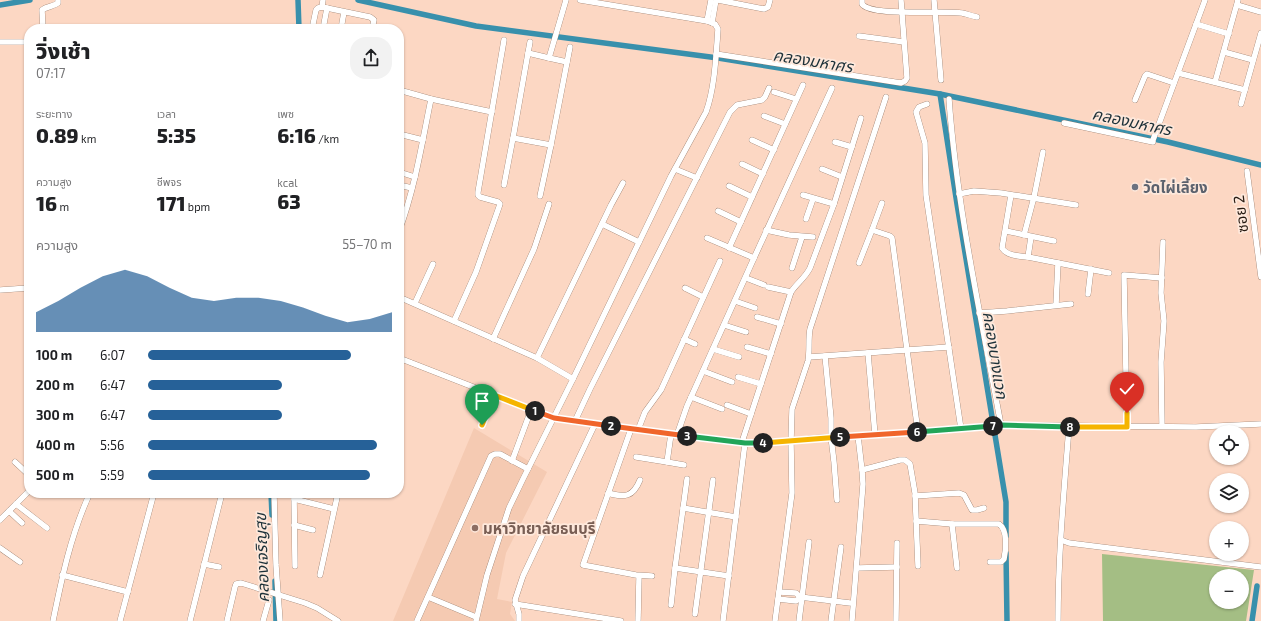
<!DOCTYPE html>
<html lang="th">
<meta charset="utf-8">
<style>
:root{--surface:#fff;--page:#f2f2f2;--text:#202124;--muted:#757577;--accent:#266198}
body{margin:0;font-family:"Exo 2","Noto Sans Thai",sans-serif;background:var(--page);color:var(--text);height:100vh;display:flex;flex-direction:column;font-size:15px;white-space:nowrap}
*{box-sizing:border-box;margin:0}
p{font-size:13px;color:var(--muted)}
.icon{flex:none;width:22px;height:22px;fill:none;stroke:currentColor;stroke-width:2;stroke-linecap:round;stroke-linejoin:round}
.map{position:relative;flex:1;overflow:hidden}
.panel{position:absolute;left:24px;top:24px;width:380px;height:474px;display:flex;flex-direction:column;background:var(--surface);border-radius:16px;box-shadow:0 1px 3px #0004}
.panel>*{flex:none}
.tools{position:absolute;left:1209px;top:425px;display:grid;gap:8px}
.tools a{display:grid;place-items:center;width:40px;height:40px;border-radius:50%;background:var(--surface);box-shadow:0 1px 3px #0004;font-size:20px}
.pin{position:absolute;display:grid;place-items:center;width:34px;height:34px;color:#fff;margin:-41px -17px;border-radius:50% 50% 50% 0;rotate:-45deg;box-shadow:0 0 4px #0007}
.pin .icon{rotate:45deg}
.km{position:absolute;width:20px;height:20px;margin:-10px;border-radius:50%;background:#222;color:#fff;font-size:11px;line-height:20px;text-align:center}
.round{display:grid;place-items:center;flex:none;width:42px;height:42px;border-radius:16px;background:var(--page)}
.summary{display:flex;align-items:center;justify-content:space-between;height:68px;padding:0 12px}
h1{font-size:22px;font-weight:800;line-height:30px}
.figures{display:grid;grid-template-columns:repeat(3,1fr);gap:6px;height:68px;padding:4px 12px}
.figures div{display:grid;align-content:center}
.figures b{font-size:20px;font-weight:800}
.figures small{font-size:11px;font-weight:400}
.figures p{font-size:11px}
.chart{height:112px;padding:8px 12px}
.chart p{display:flex;justify-content:space-between}
.chart svg{width:100%;height:72px;margin-top:4px;fill:var(--accent);opacity:.7}
ul{padding:0 12px;list-style:none;font-size:13px}
li{display:grid;grid-template-columns:64px 48px 1fr;align-items:center;height:30px}
li i{height:10px;border-radius:5px;background:var(--accent)}
.map>svg:first-child{display:block}
</style>
<div class="map">
<svg width="1261" height="621" viewBox="0 0 1261 621">
<rect width="100%" height="100%" fill="#fcd7c3"/>
<path fill="#f5cab2" d="M474 428 547 472 506 553 497 599 512 602 510 614 515 621H393Z"/>
<path fill="#a4be84" fill-rule="evenodd" d="M1102 554 1254 570 1246 621H1103ZM1216 576H1242V602H1216Z"/>
<g fill="none" stroke-linecap="round" stroke-linejoin="round">
<g stroke="#3890ac" stroke-width="5.5">
<path d="M298 0 299 29"/>
<path d="M358 0 476 26 718 58 940 94 1168 142 1261 165"/>
<path d="M0 5 30 0"/>
<path d="M940 94 957 204 1006 502V536"/>
<path d="M271 493 272 515"/>
<path d="M1006 553 1007 621"/>
<path d="M275 581 276 621"/>
<path d="M1252 621 1257 586"/>
</g>
<g stroke="#8f6f5c" stroke-width="6">
<g id="minor">
<path d="M566 0 549 58 528 53 513 138 551 145 570 47"/>
<path d="M718 0 764 9 768 7 770 0"/>
<path d="M862 0V4C871 17 944 10 962 13 967 14 972 16 977 17"/>
<path d="M934 0 941 80"/>
<path d="M1237 5 1261 12"/>
<path d="M322 7 370 17 374 20 372 29"/>
<path d="M707 21 711 0"/>
<path d="M712 23 716 0"/>
<path d="M1196 24 1229 34"/>
<path d="M43 29 42 10C47 6 53 7 58 3V0"/>
<path d="M312 29 316 10 318 8 322 7 323 0"/>
<path d="M323 29 327 8"/>
<path d="M341 29 344 12"/>
<path d="M859 36 904 42"/>
<path d="M0 42H29"/>
<path d="M1224 52 1253 60"/>
<path d="M528 53 530 42"/>
<path d="M716 54 901 83 905 81 907 78 901 0"/>
<path d="M549 58 567 62"/>
<path d="M1178 73 1245 90"/>
<path d="M1215 82 1238 0"/>
<path d="M399 90 431 99 492 112"/>
<path d="M774 92 796 99"/>
<path d="M949 99C957 209 981 317 1001 425"/>
<path d="M1135 100 1145 76 1147 74 1174 83"/>
<path d="M927 104 919 107 916 112 925 143 926 195 961 429"/>
<path d="M1241 104 1261 33"/>
<path d="M764 116 785 124"/>
<path d="M1064 123 1153 142V140L1205 0"/>
<path d="M399 134 423 140"/>
<path d="M752 140 774 150"/>
<path d="M835 142 852 147"/>
<path d="M742 164 763 174"/>
<path d="M675 169 697 178"/>
<path d="M822 169 842 177"/>
<path d="M1247 171 1261 277"/>
<path d="M399 172 415 177"/>
<path d="M399 185 412 188"/>
<path d="M504 185 513 138"/>
<path d="M729 186 752 197"/>
<path d="M959 194 974 191 1001 193 1076 205"/>
<path d="M803 195 834 204"/>
<path d="M1011 195 1002 248C1007 256 1019 256 1028 257"/>
<path d="M540 196 551 145"/>
<path d="M882 203 872 230 890 236 892 238 918 432"/>
<path d="M718 211 741 222"/>
<path d="M806 219 813 199"/>
<path d="M602 224 639 242"/>
<path d="M766 230 789 235 813 237"/>
<path d="M399 231C415 188 422 143 431 99"/>
<path d="M1006 231 1054 241"/>
<path d="M1024 235 1034 197 1043 152"/>
<path d="M1031 237 1028 257 1109 273"/>
<path d="M729 248 803 85"/>
<path d="M754 258 832 88"/>
<path d="M859 263 872 230"/>
<path d="M792 268 802 237"/>
<path d="M746 278 764 285"/>
<path d="M768 287 791 292"/>
<path d="M685 288 703 297"/>
<path d="M0 290 29 288"/>
<path d="M1088 294 1091 269"/>
<path d="M399 297 537 358 573 379 523 479 509 508 487 575 476 621"/>
<path d="M735 301 755 308"/>
<path d="M415 303 433 264"/>
<path d="M1056 305 1058 263"/>
<path d="M979 313 1007 311 1071 304"/>
<path d="M757 317 781 324"/>
<path d="M454 321 476 272 499 207 500 204 498 202 480 197 478 195V192L504 40"/>
<path d="M724 325 746 332"/>
<path d="M493 339 534 249 549 204"/>
<path d="M684 339 695 344"/>
<path d="M747 347 771 354"/>
<path d="M713 349 739 357"/>
<path d="M868 353 875 435"/>
<path d="M825 356 831 418V437L834 462 837 500"/>
<path d="M809 357 949 347"/>
<path d="M399 358 553 418 671 434 745 443 791 441 815 438 918 432 1001 425 1196 427 1261 424"/>
<path d="M537 358 611 205 623 183"/>
<path d="M703 371 732 382"/>
<path d="M738 377 761 384"/>
<path d="M573 379 671 176 706 112C715 87 716 55 718 29L715 24 707 21 580 0"/>
<path d="M691 397 722 409"/>
<path d="M727 405 751 414"/>
<path d="M575 421 590 389 730 112 737 105 762 100 765 97 769 88"/>
<path d="M482 425 494 395"/>
<path d="M1162 426 1161 362 1164 321 1161 293 1163 242"/>
<path d="M1127 427 1124 275 1162 278"/>
<path d="M631 429 583 565 636 575 652 576"/>
<path d="M638 430 645 412 661 390 720 261"/>
<path d="M671 434 667 462 684 465"/>
<path d="M677 435 687 406 754 258 707 238"/>
<path d="M742 442 791 292C797 283 805 278 810 268L834 204 861 118"/>
<path d="M636 457 667 462"/>
<path d="M512 461 531 410"/>
<path d="M15 462 29 475"/>
<path d="M862 470 900 460H905L910 464 915 493 918 566"/>
<path d="M274 493 276 565 280 621"/>
<path d="M294 493 295 566"/>
<path d="M608 493C625 498 633 497 640 480"/>
<path d="M915 496 959 493 964 495 972 510H977L984 508"/>
<path d="M294 499 334 509"/>
<path d="M16 504 47 528"/>
<path d="M683 508 736 517"/>
<path d="M9 511 22 523"/>
<path d="M0 520 29 491"/>
<path d="M916 521 952 524H999C1008 530 1006 550 1004 559L1001 562H990"/>
<path d="M952 524 957 568"/>
<path d="M294 525 313 530"/>
<path d="M1061 540 1069 543 1261 567"/>
<path d="M0 548 20 562"/>
<path d="M204 564 219 567"/>
<path d="M675 568 687 479"/>
<path d="M857 568 897 567"/>
<path d="M62 575 128 592"/>
<path d="M320 575 338 493"/>
<path d="M428 597 476 617"/>
<path d="M800 597 850 603"/>
<path d="M778 599 796 601 800 597 796 593 779 592"/>
<path d="M515 604 621 621"/>
<path d="M671 605 675 568 729 576"/>
<path d="M695 614 713 480"/>
<path d="M53 621C62 577 71 534 90 493"/>
<path d="M120 621 154 493"/>
<path d="M190 621 222 493"/>
<path d="M227 621 235 587 236 584 241 583 305 603 317 608 338 621"/>
<path d="M263 621 269 600"/>
<path d="M417 621 491 456 495 454H500L528 469"/>
<path d="M519 621V614L515 600 523 576 595 424"/>
<path d="M638 621 639 576"/>
<path d="M723 621 745 443"/>
<path d="M775 621 792 493 791 441 792 409 808 361C810 350 808 339 810 329L886 97"/>
<path d="M799 621 809 542"/>
<path d="M831 621 841 547"/>
<path d="M852 621 863 484 862 470 858 436"/>
<path d="M896 621 897 543"/>
<path d="M1058 621C1058 556 1064 492 1069 427"/>
</g>
</g>
<use href="#minor" stroke="#fff" stroke-width="5.5"/>
</g>
<g fill="none" stroke-linecap="round" stroke-linejoin="round">
<g stroke="#fff" stroke-width="8">
<path id="split-1" d="M482 425 494 395 535 411"/>
</g>
<g stroke="#fff" stroke-width="8">
<path id="split-2" d="M535 411 554 418 611 426"/>
</g>
<g stroke="#fff" stroke-width="8">
<path id="split-3" d="M611 426 687 436"/>
</g>
<g stroke="#fff" stroke-width="8">
<path id="split-4" d="M687 436 745 443H763"/>
</g>
<g stroke="#fff" stroke-width="8">
<path id="split-5" d="M763 443 840 437"/>
</g>
<g stroke="#fff" stroke-width="8">
<path id="split-6" d="M840 437 917 432"/>
</g>
<g stroke="#fff" stroke-width="8">
<path id="split-7" d="M917 432 993 426"/>
</g>
<g stroke="#fff" stroke-width="8">
<path id="split-8" d="M993 426 1001 425 1070 427"/>
</g>
<g stroke="#fff" stroke-width="8">
<path id="split-9" d="M1070 427H1127V413"/>
</g>
<use href="#split-1" stroke="#f5b400" stroke-width="5"/>
<use href="#split-2" stroke="#f0652b" stroke-width="5"/>
<use href="#split-3" stroke="#f0652b" stroke-width="5"/>
<use href="#split-4" stroke="#22a559" stroke-width="5"/>
<use href="#split-5" stroke="#f5b400" stroke-width="5"/>
<use href="#split-6" stroke="#f0652b" stroke-width="5"/>
<use href="#split-7" stroke="#22a559" stroke-width="5"/>
<use href="#split-8" stroke="#22a559" stroke-width="5"/>
<use href="#split-9" stroke="#f5b400" stroke-width="5"/>
</g>
<circle fill="#6b7280" stroke="#fee8db" stroke-width="1.5" cx="1135" cy="187" r="4"/>
<circle fill="#8d6e63" stroke="#fee8db" stroke-width="1.5" cx="475" cy="528" r="4"/>
<g text-anchor="middle" dominant-baseline="central" stroke-width="3.5" stroke-linejoin="round" paint-order="stroke">
<g font-size="15" font-weight="bold" fill="#5b616d" stroke="#fee8db" text-anchor="start">
<text x="1143" y="187">วัดไผ่เลี้ยง</text>
</g>
<g font-size="15" fill="#261a12" stroke="#fee8db">
<text transform="translate(1240 214) rotate(-97)">ซอย 2</text>
</g>
<g font-size="15" font-weight="bold" fill="#785e54" stroke="#fee8db" text-anchor="start">
<text x="483" y="528">มหาวิทยาลัยธนบุรี</text>
</g>
<g font-size="16" font-style="italic" fill="#1d3139" stroke="#fee8db">
<text transform="translate(813 60) rotate(9)">คลองมหาศร</text>
<text transform="translate(1132 121) rotate(12)">คลองมหาศร</text>
<text transform="translate(996 355) rotate(81)">คลองบางแวก</text>
<text transform="translate(261 558) rotate(-92)">คลองเจริญสุข</text>
</g>
</g>
</svg>
<div class="tools">
<a><svg class="icon" aria-label="locate" viewBox="0 0 24 24"><circle cx="12" cy="12" r="6"/><path d="M12 2v4M12 18v4M2 12h4M18 12h4"/></svg></a>
<a><svg class="icon" aria-label="layers" viewBox="0 0 24 24"><path d="M12 4l9 5-9 5-9-5zM3 14l9 5 9-5"/></svg></a>
<a>+</a>
<a>−</a>
</div>
<div class="pin" style="left:482px;top:425px;background:#1e9e55"><svg class="icon" aria-label="arrive" viewBox="0 0 24 24"><path d="M6 21V4h12l-3 4 3 4H6"/></svg></div>
<div class="pin" style="left:1127px;top:413px;background:#d93025"><svg class="icon" aria-label="check" viewBox="0 0 24 24"><path d="M5 12l5 5 9-10"/></svg></div>
<b class="km" style="left:535px;top:411px">1</b>
<b class="km" style="left:611px;top:426px">2</b>
<b class="km" style="left:687px;top:436px">3</b>
<b class="km" style="left:763px;top:443px">4</b>
<b class="km" style="left:840px;top:437px">5</b>
<b class="km" style="left:917px;top:432px">6</b>
<b class="km" style="left:993px;top:426px">7</b>
<b class="km" style="left:1070px;top:427px">8</b>
<section class="panel">
<div class="summary"><div><h1>วิ่งเช้า</h1><p>07:17</p></div><a class="round"><svg class="icon" aria-label="share" viewBox="0 0 24 24"><path d="M12 15V3M7 8l5-5 5 5M5 13v7h14v-7"/></svg></a></div>
<div class="figures">
<div><p>ระยะทาง</p><b>0.89<small> km</small></b></div>
<div><p>เวลา</p><b>5:35</b></div>
<div><p>เพซ</p><b>6:16<small> /km</small></b></div>
</div>
<div class="figures">
<div><p>ความสูง</p><b>16<small> m</small></b></div>
<div><p>ชีพจร</p><b>171<small> bpm</small></b></div>
<div><p>kcal</p><b>63</b></div>
</div>
<div class="chart"><p><span>ความสูง</span>55–70 m</p>
<svg viewBox="0 0 160 44" preserveAspectRatio="none"><path d="M0 44V32L10 25L20 17L30 10L40 6L50 10L60 17L70 23L80 25L90 23L100 23L110 25L120 29L130 34L140 38L150 36L160 32V44z"/></svg>
</div>
<ul>
<li><b>100 m</b>6:07<i style="width:83%"></i></li>
<li><b>200 m</b>6:47<i style="width:55%"></i></li>
<li><b>300 m</b>6:47<i style="width:55%"></i></li>
<li><b>400 m</b>5:56<i style="width:94%"></i></li>
<li><b>500 m</b>5:59<i style="width:91%"></i></li>
</ul>
</section>
</div>
